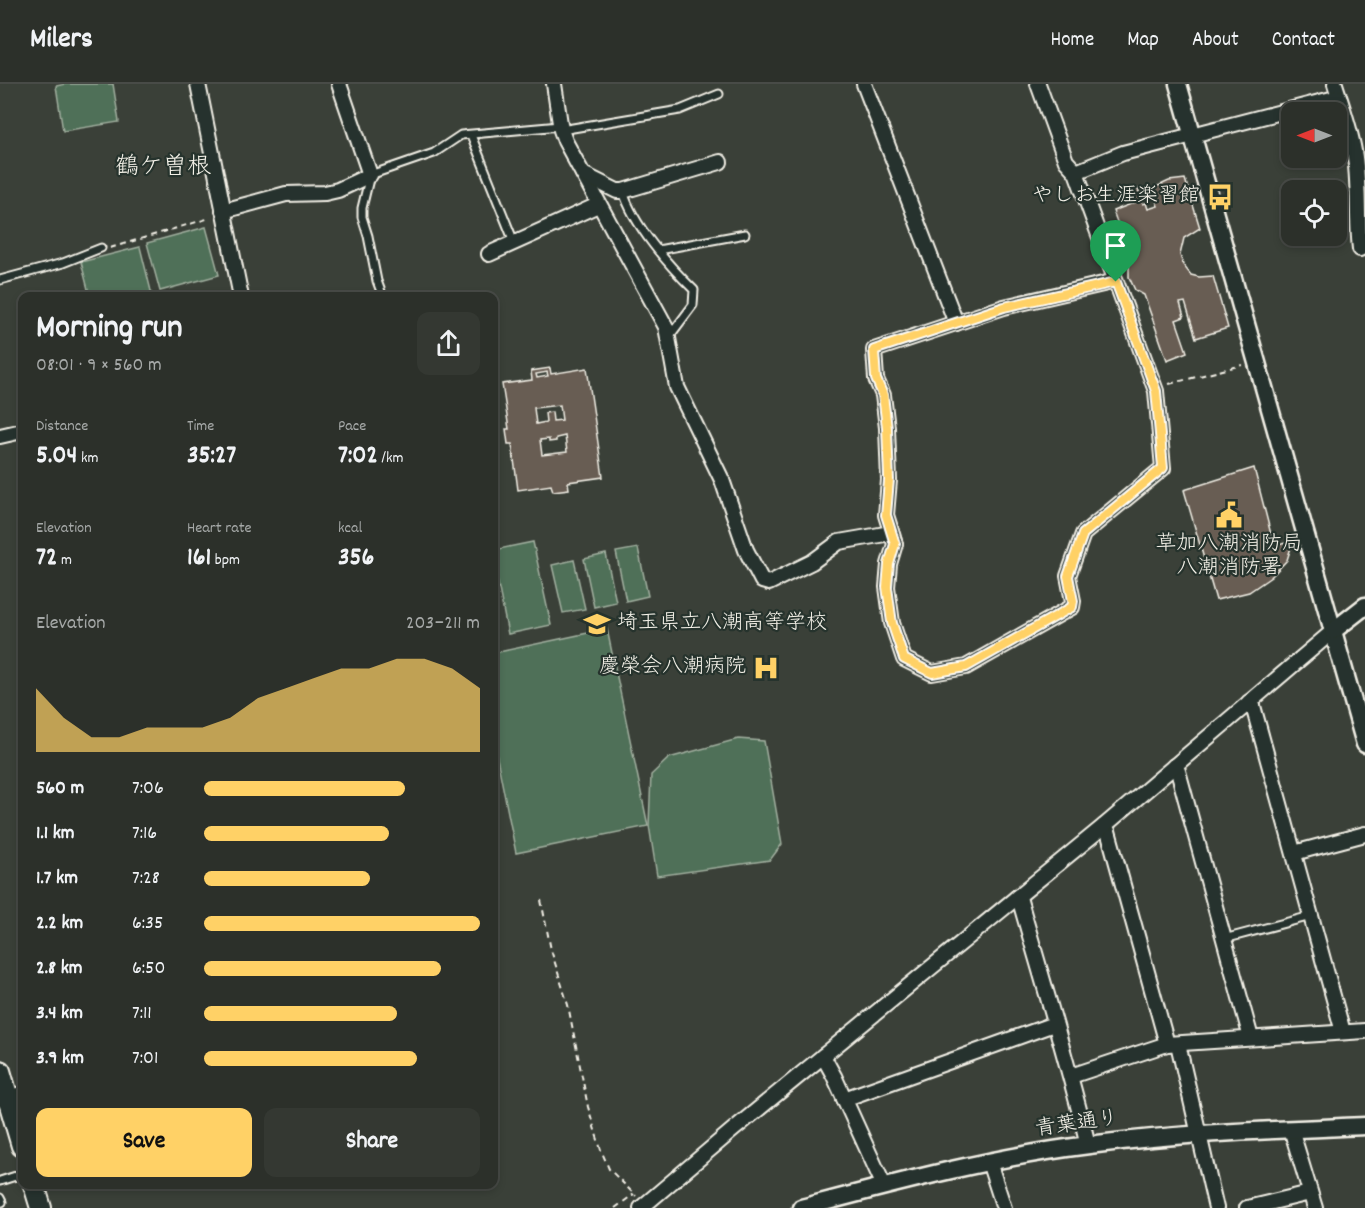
<!DOCTYPE html>
<meta charset="utf-8">
<style>
:root{--surface:#2c302a;--page:#343832;--text:#f1f3f6;--muted:#a6a9a8;--line:#484b47;--accent:#ffd166}
body{margin:0;font-family:Dekko,"Klee One",sans-serif;background:var(--page);color:var(--text);height:100vh;display:flex;flex-direction:column;font-size:22px;white-space:nowrap}
*{box-sizing:border-box;margin:0}
p{font-size:20px;color:var(--muted)}
.icon{flex:none;width:33px;height:33px;fill:none;stroke:currentColor;stroke-width:2;stroke-linecap:round;stroke-linejoin:round}
.map{position:relative;flex:1;overflow:hidden}
.panel{position:absolute;left:18px;top:208px;width:480px;height:897px;display:flex;flex-direction:column;background:var(--surface);border-radius:12px;box-shadow:0 3px 9px #0003,0 0 0 2px var(--line)}
.panel>*{flex:none}
.needle{width:39px;rotate:270deg}
.buttons{position:absolute;left:1281px;top:18px;display:grid;gap:12px}
.buttons a{display:grid;place-items:center;width:66px;height:66px;border-radius:12px;background:var(--surface);box-shadow:0 3px 9px #0003,0 0 0 2px var(--line);font-size:30px}
.pin{position:absolute;display:grid;place-items:center;width:51px;height:51px;color:#fff;margin:-62px -26px;border-radius:50% 50% 50% 0;rotate:-45deg;box-shadow:0 0 6px #0007}
.pin .icon{rotate:45deg}
.round{display:grid;place-items:center;flex:none;width:63px;height:63px;border-radius:12px;background:var(--page)}
.summary{display:flex;align-items:center;justify-content:space-between;height:102px;padding:0 18px}
h1{font-size:33px;font-weight:700;line-height:45px}
.stats{display:grid;grid-template-columns:repeat(3,1fr);gap:9px;height:102px;padding:6px 18px}
.stats div{display:grid;align-content:center}
.stats b{font-size:26px;font-weight:700}
.stats small{font-size:16px;font-weight:400}
.stats p{font-size:16px}
.chart{height:168px;padding:12px 18px}
.chart p{display:flex;justify-content:space-between}
.chart svg{width:100%;height:108px;margin-top:6px;fill:var(--accent);opacity:.7}
.action{display:flex;gap:12px;margin-top:auto;padding:12px 18px}
.action a{flex:1;height:69px;border-radius:12px;background:var(--accent);color:#111;font-size:24px;font-weight:700;line-height:69px;text-align:center}
.action a+a{background:var(--page);color:var(--text)}
ul{padding:0 18px;list-style:none;font-size:20px}
li{display:grid;grid-template-columns:96px 72px 1fr;align-items:center;height:45px}
li i{height:15px;border-radius:8px;background:var(--accent)}
header{display:flex;align-items:center;gap:36px;box-sizing:border-box;height:84px;padding:0 30px;background:var(--surface);border-bottom:2px solid var(--line)}
header strong{font-size:28px}
nav{display:flex;gap:33px;margin-inline-start:auto;font-size:21px}
.map>svg:first-child{display:block}
</style>
<header>
<strong>Milers</strong>
<nav><a>Home</a><a>Map</a><a>About</a><a>Contact</a></nav>
</header>
<div class="map">
<svg width="1365" height="1124" viewBox="0 0 1365 1124">
<rect width="100%" height="100%" fill="#3a4038"/>
<filter id="ink" filterUnits="userSpaceOnUse"><feTurbulence type="fractalNoise" baseFrequency=".0167" numOctaves="2"/><feDisplacementMap in="SourceGraphic" scale="12" xChannelSelector="R" yChannelSelector="G"/><feConvolveMatrix kernelMatrix="1 2 1 2 8 2 1 2 1" color-interpolation-filters="sRGB"/></filter>
<g filter="url(#ink)">
<g fill="#4f6f58" stroke="#a2b0a0" stroke-width="1.5">
<path d="M66 0H113L119 38 63 47 56 2Z"/>
<path d="M206 143 219 191 160 207 147 159Z"/>
<path d="M140 163 152 211 143 213H90L81 178Z"/>
<path d="M533 458 551 541 508 550 494 480V466Z"/>
<path d="M638 464 648 512 626 517 616 468Z"/>
<path d="M606 470 616 518 594 523 584 475Z"/>
<path d="M574 476 585 525 563 529 552 481Z"/>
<path d="M607 545 648 742 516 769 494 659V569Z"/>
<path d="M738 655 764 657 782 760 770 776 657 792 649 741 651 691 669 674Z"/>
</g>
<g fill="#685d53" stroke="#f4f1e8" stroke-width="1.5" fill-rule="evenodd">
<path d="M1185 95 1200 144 1184 154 1180 171 1183 181 1191 191 1199 193 1213 192 1228 244 1196 254 1185 218 1180 219 1184 233 1176 236 1187 268 1167 276 1144 211 1135 206 1129 193V171L1113 127 1136 118 1132 107 1138 105 1143 120 1146 119 1148 125 1158 122 1152 105 1169 97Z"/>
<path d="M550 284 551 290 587 284 603 393 568 398 569 405 553 407 551 401 518 406 512 360H508L506 345H509L502 300 532 296 531 287ZM547 288 548 292 537 294 536 290ZM560 321 562 336 553 337 552 328 545 329 546 338 536 340 534 324ZM565 352 567 368 542 371 540 356 549 355V358L556 357V354Z"/>
<path d="M1254 384 1274 462 1293 457 1287 476 1271 493 1249 508 1216 516 1184 406Z"/>
</g>
<g fill="none" stroke-linecap="round" stroke-linejoin="round">
<g stroke="#f4f1e8" stroke-width="11">
<g id="service">
<path d="M561 46 680 26 719 10"/>
<path d="M471 51 514 158"/>
<path d="M623 107C633 141 669 182 694 206L693 221 669 253"/>
<path d="M658 166 745 150"/>
<path d="M0 196 63 179 101 164"/>
<path d="M383 213 377 197 368 152 362 133V124L370 91 434 69 461 51 560 42"/>
<path d="M1224 855 1311 832"/>
<path d="M0 1097 22 1090"/>
<path d="M0 1114 2 1118"/>
</g>
</g>
<g stroke="#f4f1e8" stroke-width="18">
<g id="minor">
<path d="M198 0 241 213"/>
<path d="M554 0 561 46 565 57 666 243 677 303 722 396 746 466 762 497 769 499 812 478 839 458 891 449"/>
<path d="M864 0 956 239"/>
<path d="M1038 0 1066 77 1076 88 1156 307 1163 384 1083 450 1068 492 1073 517 1072 523 966 583 932 589 904 575 892 539 887 503 889 480 895 460 886 431 889 396 887 344 883 311 876 295 874 266 1004 223 1116 197"/>
<path d="M1335 0C1342 22 1350 44 1354 67 1360 100 1356 132 1360 165"/>
<path d="M1076 88 1123 69 1339 13"/>
<path d="M583 90 617 107H623L720 78"/>
<path d="M223 127 286 110 325 109 338 106 370 91 339 0"/>
<path d="M489 170 598 121"/>
<path d="M0 352 22 347"/>
<path d="M1249 618 1253 622 1343 948"/>
<path d="M1174 682 1178 687 1251 954"/>
<path d="M1104 742 1108 747 1167 960"/>
<path d="M1294 769 1365 750"/>
<path d="M1017 813 1020 817C1043 898 1068 979 1088 1061"/>
<path d="M1178 960 1216 1124"/>
<path d="M823 972 834 992 884 1102"/>
<path d="M1071 992 1167 960 1365 947"/>
<path d="M0 1015 22 1010"/>
<path d="M844 1015 1054 940"/>
<path d="M1291 1045 1315 1124"/>
<path d="M989 1078 1004 1124"/>
<path d="M641 1124 734 1045 1104 742 1333 547"/>
<path d="M1247 1124 1310 1109"/>
</g>
</g>
<g stroke="#f4f1e8" stroke-width="21">
<g id="tertiary">
<path d="M1178 0 1365 660"/>
<path d="M1333 547 1365 522"/>
<path d="M801 1124C896 1099 992 1073 1089 1061 1181 1049 1273 1046 1365 1042"/>
</g>
</g>
<g stroke="#f4f1e8" stroke-width="24">
<g id="secondary">
<path d="M0 987 22 1062"/>
<path d="M34 1101 41 1124"/>
</g>
</g>
<g stroke="#f4f1e8" stroke-width="2" stroke-dasharray="6 4.5" stroke-linecap="butt">
<path d="M110 164 210 134"/>
<path d="M1169 300 1242 281"/>
<path d="M541 816 551 866 568 921 588 1023 601 1066 609 1085 636 1112"/>
<path d="M615 1124 634 1110"/>
</g>
<use href="#service" stroke="#26332d" stroke-width="7"/>
<use href="#minor" stroke="#26332d" stroke-width="14"/>
<use href="#tertiary" stroke="#26332d" stroke-width="16"/>
<use href="#secondary" stroke="#26332d" stroke-width="20"/>
</g>
</g>
<g fill="none" stroke-linecap="round" stroke-linejoin="round" filter="url(#ink)">
<g stroke="#fff" stroke-width="12">
<path id="route" d="M1116 198 1156 307 1163 384 1083 450 1068 492 1073 517 1072 523 966 583 932 589 904 575 892 539 887 503 889 480 895 460 886 431 889 396 887 344 883 311 876 295 874 266 1004 223Z"/>
</g>
<use href="#route" stroke="#ffd166" stroke-width="8"/>
</g>
<defs>
<g id="bus-bare" transform="scale(2.07)"><path d="M-5-6H5V4H4V6H2V4H-2V6H-4V4H-5ZM-3.5-4V0h7V-4ZM-3.5 1.2v1.5H-2V1.2ZM2 1.2v1.5H3.5V1.2Z" fill="#ffd166" stroke="#26332d" stroke-width="2.5" paint-order="stroke"/></g>
<g id="civic-bare" transform="scale(2.07)"><path d="M-.6-6.5H3V-4.5H.6V-3L4-1V1h2V6H-6V1h2V-1L-.6-3ZM-1.2 2.5V6h2.4V2.5Z" fill="#ffd166" stroke="#26332d" stroke-width="2.5" paint-order="stroke"/></g>
<g id="school-bare" transform="scale(2.07)"><path d="M0-5L7-2L0 1L-7-2ZM-4 1L0 2.5L4 1V4Q0 6-4 4Z" fill="#ffd166" stroke="#26332d" stroke-width="2.5" paint-order="stroke"/></g>
<g id="hospital-bare" transform="scale(2.07)"><path d="M-5-5h3v3.5h4V-5h3V5h-3V1.5h-4V5h-3Z" fill="#ffd166" stroke="#26332d" stroke-width="2.5" paint-order="stroke"/></g>
</defs>
<g fill-rule="evenodd">
<use href="#bus-bare" x="1220" y="113"/>
<use href="#civic-bare" x="1229" y="431"/>
<use href="#school-bare" x="597" y="540"/>
<use href="#hospital-bare" x="766" y="584"/>
</g>
<g text-anchor="middle" dominant-baseline="central" stroke-width="4.5" stroke-linejoin="round" paint-order="stroke">
<g font-size="21" fill="#f4f1e8" stroke="#26332d" text-anchor="end">
<text x="1200" y="113">やしお生涯楽習館</text>
<text x="1229" y="461" text-anchor="middle">草加八潮消防局<tspan x="1229" dy="24">八潮消防署</tspan></text>
<text x="617" y="540" text-anchor="start">埼玉県立八潮高等学校</text>
<text x="746" y="584">慶榮会八潮病院</text>
</g>
<g font-size="21" fill="#f4f1e8" stroke="#26332d">
<text transform="translate(1077 1041) rotate(-8)">青葉通り</text>
</g>
<g font-size="24" fill="#f4f1e8" stroke="#26332d">
<text x="163" y="84">鶴ケ曽根</text>
</g>
</g>
</svg>
<div class="buttons">
<a><svg class="needle" viewBox="-14 -14 28 28"><path d="M0-13l5 13h-10z" fill="#e53935"/><path d="M0 13l5-13h-10z" fill="#a6a9a8"/></svg></a>
<a><svg class="icon" aria-label="locate" viewBox="0 0 24 24"><circle cx="12" cy="12" r="6"/><path d="M12 2v4M12 18v4M2 12h4M18 12h4"/></svg></a>
</div>
<div class="pin" style="left:1116px;top:198px;background:#1e9e55"><svg class="icon" aria-label="arrive" viewBox="0 0 24 24"><path d="M6 21V4h12l-3 4 3 4H6"/></svg></div>
<section class="panel">
<div class="summary"><div><h1>Morning run</h1><p>08:01 · 9 × 560 m</p></div><a class="round"><svg class="icon" aria-label="share" viewBox="0 0 24 24"><path d="M12 15V3M7 8l5-5 5 5M5 13v7h14v-7"/></svg></a></div>
<div class="stats">
<div><p>Distance</p><b>5.04<small> km</small></b></div>
<div><p>Time</p><b>35:27</b></div>
<div><p>Pace</p><b>7:02<small> /km</small></b></div>
</div>
<div class="stats">
<div><p>Elevation</p><b>72<small> m</small></b></div>
<div><p>Heart rate</p><b>161<small> bpm</small></b></div>
<div><p>kcal</p><b>356</b></div>
</div>
<div class="chart"><p><span>Elevation</span>203–211 m</p>
<svg viewBox="0 0 160 44" preserveAspectRatio="none"><path d="M0 44V18L10 30L20 38L30 38L40 34L50 34L60 34L70 30L80 22L90 18L100 14L110 10L120 10L130 6L140 6L150 10L160 18V44z"/></svg>
</div>
<ul>
<li><b>560 m</b>7:06<i style="width:73%"></i></li>
<li><b>1.1 km</b>7:16<i style="width:67%"></i></li>
<li><b>1.7 km</b>7:28<i style="width:60%"></i></li>
<li><b>2.2 km</b>6:35<i style="width:100%"></i></li>
<li><b>2.8 km</b>6:50<i style="width:86%"></i></li>
<li><b>3.4 km</b>7:11<i style="width:70%"></i></li>
<li><b>3.9 km</b>7:01<i style="width:77%"></i></li>
</ul>
<div class="action"><a>Save</a><a>Share</a></div>
</section>
</div>
